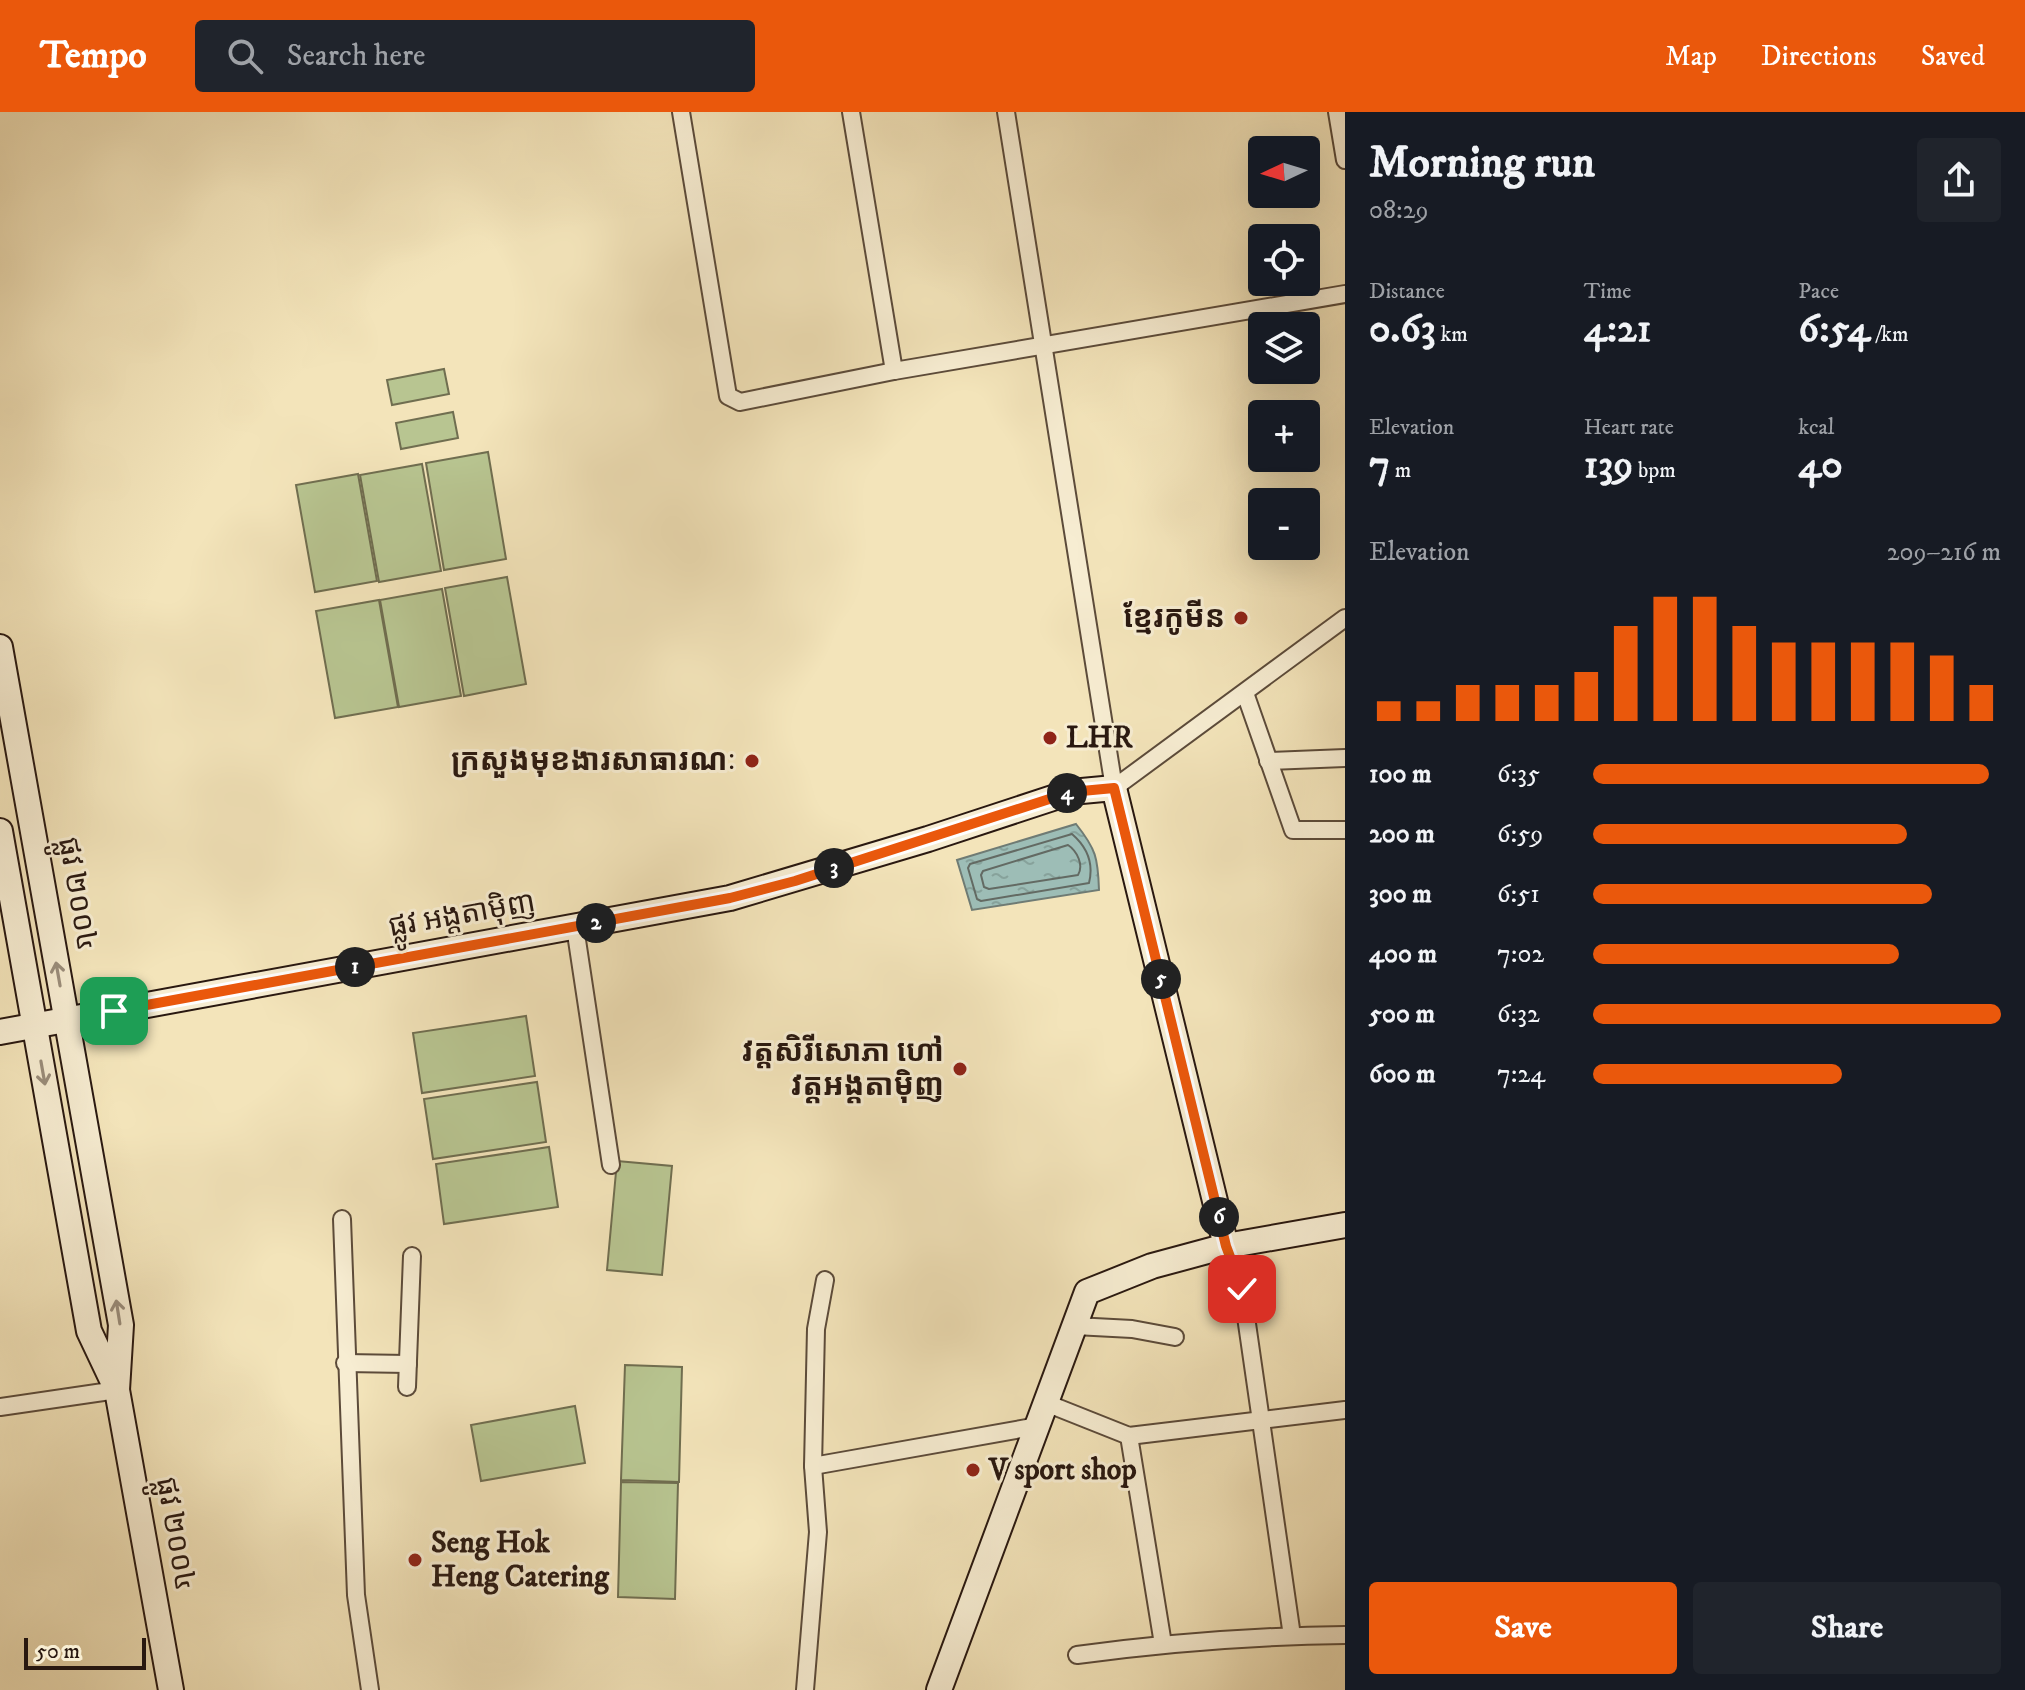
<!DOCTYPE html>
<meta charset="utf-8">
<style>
:root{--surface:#171b24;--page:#20242c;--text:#f1f3f6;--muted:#9ea1a6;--accent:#ea580c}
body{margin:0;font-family:"IM FELL DW Pica","Noto Sans Khmer",serif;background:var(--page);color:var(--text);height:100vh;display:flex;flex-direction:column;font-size:30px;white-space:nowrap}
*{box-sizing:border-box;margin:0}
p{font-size:26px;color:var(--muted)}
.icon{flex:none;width:44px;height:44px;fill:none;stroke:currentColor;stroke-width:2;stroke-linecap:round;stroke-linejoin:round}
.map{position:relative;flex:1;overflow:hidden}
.sheet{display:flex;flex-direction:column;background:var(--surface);width:680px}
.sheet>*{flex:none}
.needle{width:52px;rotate:266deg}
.tools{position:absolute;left:1248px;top:24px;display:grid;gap:16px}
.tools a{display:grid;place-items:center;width:72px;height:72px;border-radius:8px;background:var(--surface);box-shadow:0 8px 32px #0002;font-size:40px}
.scale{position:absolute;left:24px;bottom:20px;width:122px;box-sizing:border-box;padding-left:8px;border:4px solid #291810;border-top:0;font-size:22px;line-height:28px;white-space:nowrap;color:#291810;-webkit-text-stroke:6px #f7edd2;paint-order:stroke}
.pin{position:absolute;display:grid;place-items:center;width:68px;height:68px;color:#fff;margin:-34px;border-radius:16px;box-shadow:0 4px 12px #0006}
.km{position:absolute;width:40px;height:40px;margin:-20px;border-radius:50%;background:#222;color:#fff;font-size:22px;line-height:40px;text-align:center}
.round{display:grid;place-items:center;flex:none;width:84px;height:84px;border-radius:8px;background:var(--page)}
.summary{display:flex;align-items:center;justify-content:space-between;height:136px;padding:0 24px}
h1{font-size:44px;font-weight:700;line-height:60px}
.figures{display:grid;grid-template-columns:repeat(3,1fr);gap:12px;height:136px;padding:8px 24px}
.figures div{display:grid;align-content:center}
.figures b{font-size:40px;font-weight:700}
.figures small{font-size:22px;font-weight:400}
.figures p{font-size:22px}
.chart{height:224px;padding:16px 24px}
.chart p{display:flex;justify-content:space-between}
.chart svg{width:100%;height:144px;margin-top:8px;stroke:var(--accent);stroke-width:6}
.cta{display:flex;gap:16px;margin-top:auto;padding:16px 24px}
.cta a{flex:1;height:92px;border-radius:8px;background:var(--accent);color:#fff;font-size:32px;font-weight:700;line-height:92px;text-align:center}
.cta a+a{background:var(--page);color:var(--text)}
ul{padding:0 24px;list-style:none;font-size:26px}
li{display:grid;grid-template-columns:128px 96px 1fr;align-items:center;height:60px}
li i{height:20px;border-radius:10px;background:var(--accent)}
header{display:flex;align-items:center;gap:48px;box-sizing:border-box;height:112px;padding:0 40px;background:var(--accent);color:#fff}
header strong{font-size:38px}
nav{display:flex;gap:44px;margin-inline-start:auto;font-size:28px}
.search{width:560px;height:72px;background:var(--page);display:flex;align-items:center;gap:20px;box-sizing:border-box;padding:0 28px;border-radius:8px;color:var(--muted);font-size:30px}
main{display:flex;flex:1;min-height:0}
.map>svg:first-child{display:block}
</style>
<header>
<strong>Tempo</strong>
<div class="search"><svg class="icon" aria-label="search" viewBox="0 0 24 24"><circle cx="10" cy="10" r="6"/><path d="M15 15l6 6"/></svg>Search here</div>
<nav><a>Map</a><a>Directions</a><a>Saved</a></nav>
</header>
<main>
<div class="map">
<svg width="1345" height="1578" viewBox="0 0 1345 1578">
<defs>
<pattern id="water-ripples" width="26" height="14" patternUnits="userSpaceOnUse" patternTransform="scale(2)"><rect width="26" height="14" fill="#9dbdb6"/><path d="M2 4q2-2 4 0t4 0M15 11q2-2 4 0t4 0" fill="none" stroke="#87a29b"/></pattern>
</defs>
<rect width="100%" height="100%" fill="#f3e4ba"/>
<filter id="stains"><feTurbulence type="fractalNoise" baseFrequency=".0025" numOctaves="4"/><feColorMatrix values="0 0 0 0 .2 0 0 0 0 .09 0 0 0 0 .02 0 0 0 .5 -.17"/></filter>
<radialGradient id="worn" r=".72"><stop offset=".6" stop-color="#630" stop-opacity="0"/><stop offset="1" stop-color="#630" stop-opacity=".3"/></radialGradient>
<g fill="#b8c591" stroke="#706e50" stroke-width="2">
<path d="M444 257 449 282 392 293 387 268Z"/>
<path d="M453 300 458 326 401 337 396 311Z"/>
<path d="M488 340 506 447 444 458 426 351Z"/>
<path d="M422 352 441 459 379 470 360 363Z"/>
<path d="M358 362 377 469 315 480 296 373Z"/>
<path d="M507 465 526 572 464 584 445 476Z"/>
<path d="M442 477 461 584 399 595 380 488Z"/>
<path d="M379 488 398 595 335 606 316 499Z"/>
<path d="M526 904 535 964 422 981 413 921Z"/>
<path d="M537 970 546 1030 433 1047 424 987Z"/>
<path d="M549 1035 558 1095 444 1112 436 1052Z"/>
<path d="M617 1049 672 1054 662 1163 607 1158Z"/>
<path d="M625 1253 682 1255 679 1370 621 1368Z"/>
<path d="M575 1294 585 1351 481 1369 471 1313Z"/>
<path d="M621 1370 678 1371 675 1487 618 1485Z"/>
</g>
<path fill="url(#water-ripples)" stroke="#6f7b74" stroke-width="2" d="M1076 712C1096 737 1098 746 1099 778L972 798 957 748Z"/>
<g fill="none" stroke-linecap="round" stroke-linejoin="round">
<g stroke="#636a63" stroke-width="2">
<path d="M1072 722C1087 735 1094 751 1089 771L981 789 977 787 968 756 970 752Z"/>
<path d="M1068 733C1077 739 1084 753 1078 763L989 777 984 775 981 763 983 759Z"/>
</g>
<g stroke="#5c4b3a" stroke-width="20">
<g id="street">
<path d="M681 0 728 284 740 290 894 259 1345 182"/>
<path d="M851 0 894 259"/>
<path d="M1006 0 1114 676 1345 506"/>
<path d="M1337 0 1345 48"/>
<path d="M1245 581 1293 718H1345"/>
<path d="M1268 649 1345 646"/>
<path d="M575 815 611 1053"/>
<path d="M342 1107 356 1483 370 1578"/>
<path d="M1226 1134 1242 1177 1292 1524"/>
<path d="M1075 1214 1132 1217 1175 1225"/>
<path d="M345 1251 408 1252"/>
<path d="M407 1275 412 1144"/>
<path d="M1046 1291 1129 1324 1345 1298"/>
<path d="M0 1295 117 1278"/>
<path d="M1129 1324 1163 1532"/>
<path d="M813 1354 1038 1314"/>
<path d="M1077 1543C1166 1531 1255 1524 1345 1523"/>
<path d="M805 1578 818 1420 813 1354 816 1217 825 1168"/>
</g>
</g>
<g stroke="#291810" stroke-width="28">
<g id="secondary">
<path d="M0 535 121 1213 117 1278 171 1578"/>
<path d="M0 719 89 1219 116 1276"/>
<path d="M0 920 730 786 928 727 1071 680 1114 676 1226 1134"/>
<path d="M939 1578 1087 1180 1152 1154 1226 1134 1345 1113"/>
</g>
</g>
<use href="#street" stroke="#f7edd2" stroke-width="16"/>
<use href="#secondary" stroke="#f7edd2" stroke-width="24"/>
</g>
<defs><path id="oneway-shaft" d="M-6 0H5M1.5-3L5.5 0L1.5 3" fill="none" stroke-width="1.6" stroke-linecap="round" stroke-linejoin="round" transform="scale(2)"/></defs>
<g stroke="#9a8d7b">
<use href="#oneway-shaft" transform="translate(58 862) rotate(-100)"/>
<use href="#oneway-shaft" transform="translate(43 961) rotate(80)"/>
<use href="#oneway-shaft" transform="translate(118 1200) rotate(-99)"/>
</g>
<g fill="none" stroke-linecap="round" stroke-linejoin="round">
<g stroke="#fff" stroke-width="16">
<path id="route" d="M114 899 730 786 795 769 1071 680 1114 676 1226 1134 1242 1177"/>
</g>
<use href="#route" stroke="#ea580c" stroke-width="10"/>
</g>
<g fill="#8f2418" stroke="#f7edd2" stroke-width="3">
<circle cx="1241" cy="506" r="8"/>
<circle cx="1050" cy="626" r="8"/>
<circle cx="752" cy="649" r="8"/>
<circle cx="960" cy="957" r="8"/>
<circle cx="973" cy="1358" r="8"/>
<circle cx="415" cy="1448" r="8"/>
</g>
<g text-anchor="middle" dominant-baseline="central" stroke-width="6" stroke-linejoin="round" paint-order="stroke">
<g font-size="30" font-weight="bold" fill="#291810" stroke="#f7edd2" text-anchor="end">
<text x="1225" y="506">ខ្មែរកូមីន</text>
<text x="1066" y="626" text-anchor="start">LHR</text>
<text x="736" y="649">ក្រសួងមុខងារសាធារណៈ</text>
<text x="944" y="940">វត្តសិរីសោភា ហៅ<tspan x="944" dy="34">វត្តអង្តតាម៉ិញ</tspan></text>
<text x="989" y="1358" text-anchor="start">V sport shop</text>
<text x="431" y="1431" text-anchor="start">Seng Hok<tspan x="431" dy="34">Heng Catering</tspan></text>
</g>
<g font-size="30" fill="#291810" stroke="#f7edd2">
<text transform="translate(77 782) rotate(80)">ផ្លូវ ២០០៤</text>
<text transform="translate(462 803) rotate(-10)">ផ្លូវ អង្តតាម៉ិញ</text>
<text transform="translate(175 1422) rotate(80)">ផ្លូវ ២០០៤</text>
</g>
</g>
<rect width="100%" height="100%" filter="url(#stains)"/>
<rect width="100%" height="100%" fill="url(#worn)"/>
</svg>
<div class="tools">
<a><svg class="needle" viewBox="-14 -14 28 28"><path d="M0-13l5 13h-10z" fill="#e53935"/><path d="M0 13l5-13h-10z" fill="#9ea1a6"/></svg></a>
<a><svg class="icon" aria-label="locate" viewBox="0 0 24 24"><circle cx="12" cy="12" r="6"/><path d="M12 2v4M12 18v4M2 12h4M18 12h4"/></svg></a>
<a><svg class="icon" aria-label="layers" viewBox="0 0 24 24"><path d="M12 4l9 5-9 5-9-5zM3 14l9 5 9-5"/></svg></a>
<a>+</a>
<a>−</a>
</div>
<div class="scale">50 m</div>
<div class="pin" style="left:114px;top:899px;background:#1e9e55"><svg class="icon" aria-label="arrive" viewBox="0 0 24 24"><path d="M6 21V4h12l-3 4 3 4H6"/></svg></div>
<div class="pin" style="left:1242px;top:1177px;background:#d93025"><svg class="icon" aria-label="check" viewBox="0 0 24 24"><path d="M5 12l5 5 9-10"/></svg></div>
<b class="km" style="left:355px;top:855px">1</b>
<b class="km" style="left:596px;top:811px">2</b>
<b class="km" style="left:834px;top:756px">3</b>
<b class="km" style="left:1067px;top:681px">4</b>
<b class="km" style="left:1161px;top:867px">5</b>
<b class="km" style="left:1219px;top:1105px">6</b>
</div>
<section class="sheet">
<div class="summary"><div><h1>Morning run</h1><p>08:29</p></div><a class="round"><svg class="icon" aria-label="share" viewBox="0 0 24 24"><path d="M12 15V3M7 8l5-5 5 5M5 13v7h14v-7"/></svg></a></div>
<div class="figures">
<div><p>Distance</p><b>0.63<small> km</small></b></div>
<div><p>Time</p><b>4:21</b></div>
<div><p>Pace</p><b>6:54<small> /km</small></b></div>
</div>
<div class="figures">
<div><p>Elevation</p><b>7<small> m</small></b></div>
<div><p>Heart rate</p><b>139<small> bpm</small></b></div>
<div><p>kcal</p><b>40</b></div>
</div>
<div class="chart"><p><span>Elevation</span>209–216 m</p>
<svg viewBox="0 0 160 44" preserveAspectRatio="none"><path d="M5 44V38M15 44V38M25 44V33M35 44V33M45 44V33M55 44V29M65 44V15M75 44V6M85 44V6M95 44V15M105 44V20M115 44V20M125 44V20M135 44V20M145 44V24M155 44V33"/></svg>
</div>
<ul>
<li><b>100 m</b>6:35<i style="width:97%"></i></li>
<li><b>200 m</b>6:59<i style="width:77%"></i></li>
<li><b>300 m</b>6:51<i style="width:83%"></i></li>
<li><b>400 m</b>7:02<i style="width:75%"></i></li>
<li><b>500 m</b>6:32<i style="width:100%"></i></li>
<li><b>600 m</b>7:24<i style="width:61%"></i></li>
</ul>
<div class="cta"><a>Save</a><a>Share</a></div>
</section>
</main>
